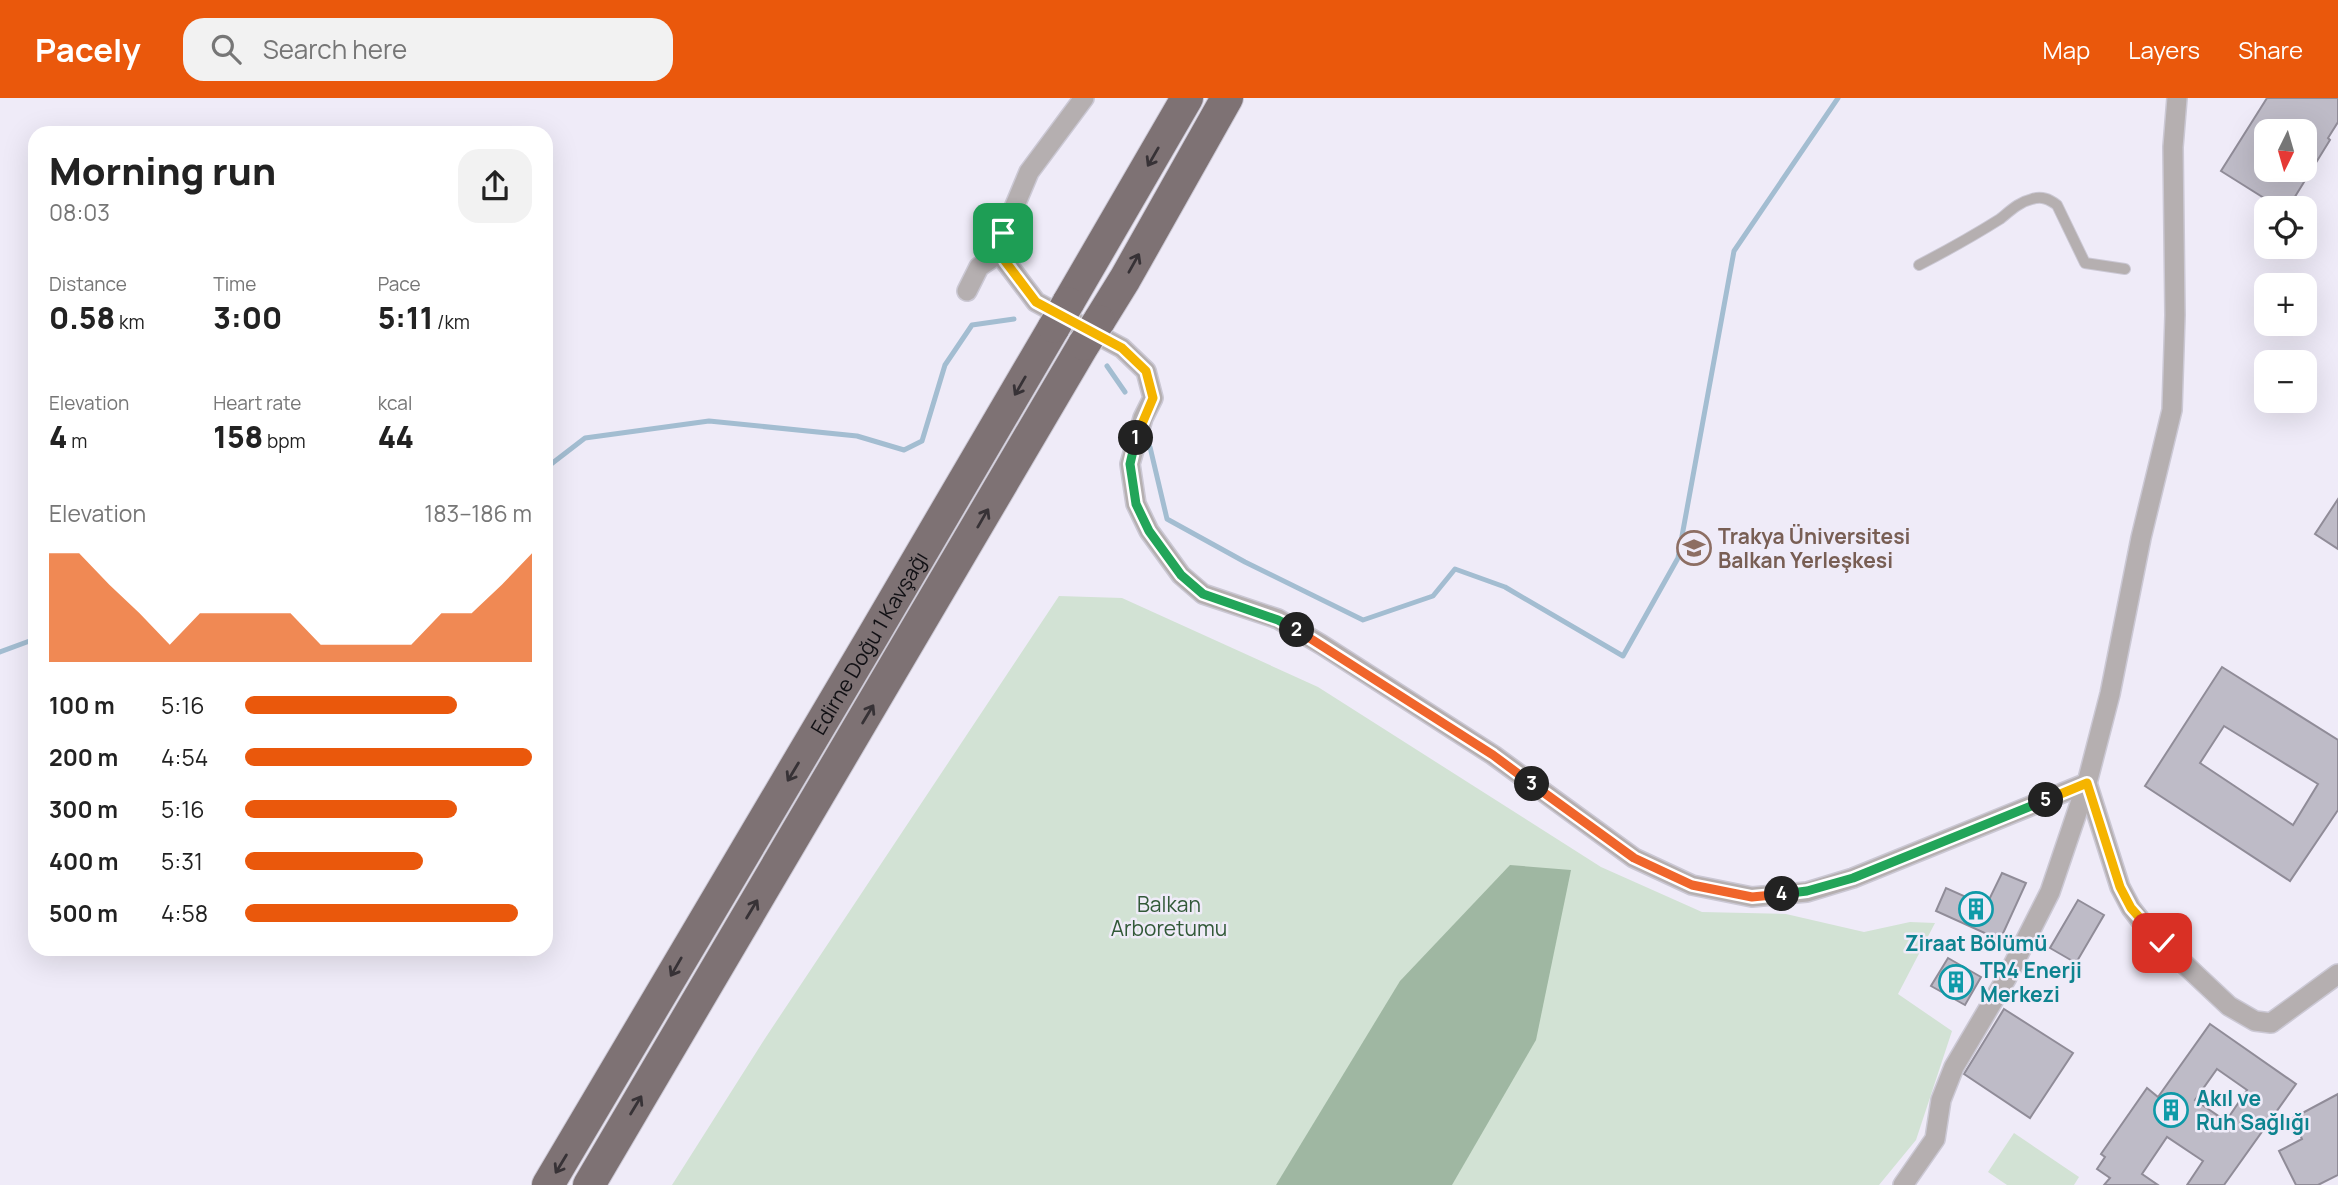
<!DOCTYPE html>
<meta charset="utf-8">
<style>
:root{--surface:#fff;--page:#f2f2f2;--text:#222;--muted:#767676;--accent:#ea580c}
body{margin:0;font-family:Manrope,sans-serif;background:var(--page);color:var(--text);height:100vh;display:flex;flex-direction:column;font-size:26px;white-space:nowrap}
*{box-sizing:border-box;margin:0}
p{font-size:23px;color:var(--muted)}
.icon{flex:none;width:38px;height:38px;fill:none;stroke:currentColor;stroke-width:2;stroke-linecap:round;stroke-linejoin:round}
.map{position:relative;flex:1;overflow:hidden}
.drawer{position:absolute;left:28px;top:28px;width:525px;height:830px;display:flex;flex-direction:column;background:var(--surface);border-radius:21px;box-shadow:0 7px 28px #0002}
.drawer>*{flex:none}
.needle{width:46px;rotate:185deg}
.fabs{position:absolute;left:2254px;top:21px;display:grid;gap:14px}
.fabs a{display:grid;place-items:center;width:63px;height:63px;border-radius:14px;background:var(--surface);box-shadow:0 7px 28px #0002;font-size:35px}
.pin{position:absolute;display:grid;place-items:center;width:60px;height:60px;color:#fff;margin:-30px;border-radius:14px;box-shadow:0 4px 10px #0006}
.km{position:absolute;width:35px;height:35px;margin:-18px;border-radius:50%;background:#222;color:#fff;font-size:19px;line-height:35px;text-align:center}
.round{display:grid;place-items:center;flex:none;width:74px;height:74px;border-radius:21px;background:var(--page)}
.headline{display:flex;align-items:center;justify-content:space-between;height:119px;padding:0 21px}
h1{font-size:38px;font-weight:800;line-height:52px}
.metrics{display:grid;grid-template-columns:repeat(3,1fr);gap:10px;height:119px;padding:7px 21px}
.metrics div{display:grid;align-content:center}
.metrics b{font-size:30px;font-weight:800}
.metrics small{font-size:19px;font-weight:400}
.metrics p{font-size:19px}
.chart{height:196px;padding:14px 21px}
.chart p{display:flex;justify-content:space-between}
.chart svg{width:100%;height:126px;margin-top:7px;fill:var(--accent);opacity:.7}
ul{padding:0 21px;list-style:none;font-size:23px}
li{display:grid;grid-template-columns:112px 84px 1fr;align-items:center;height:52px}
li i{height:18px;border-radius:9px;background:var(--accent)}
header{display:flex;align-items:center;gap:42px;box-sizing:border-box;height:98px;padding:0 35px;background:var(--accent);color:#fff}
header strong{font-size:33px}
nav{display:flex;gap:38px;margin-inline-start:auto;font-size:24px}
.search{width:490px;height:63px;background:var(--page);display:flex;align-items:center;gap:18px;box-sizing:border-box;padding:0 24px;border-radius:21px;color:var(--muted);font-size:26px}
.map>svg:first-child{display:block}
</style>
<header>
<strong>Pacely</strong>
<div class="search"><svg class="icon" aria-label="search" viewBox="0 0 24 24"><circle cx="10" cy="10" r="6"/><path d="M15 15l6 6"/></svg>Search here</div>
<nav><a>Map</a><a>Layers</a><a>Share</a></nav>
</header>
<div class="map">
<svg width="2338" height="1087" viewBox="0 0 2338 1087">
<rect width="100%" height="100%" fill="#efebf8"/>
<g fill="#d2e2d4">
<path d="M1059 498 1122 500 1318 589 1601 769 1702 814 1786 816 1864 834 1910 824 1935 825 1898 896 1952 933 1916 1042 1879 1087H672L764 942Z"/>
<path d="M2014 1035 2079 1079 2074 1087H2007L1988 1074Z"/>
</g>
<path fill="#9fb7a2" d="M1510 767 1571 772 1536 942 1452 1087H1276L1400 883Z"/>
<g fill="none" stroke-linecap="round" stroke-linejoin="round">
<g stroke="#a3bdd1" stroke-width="5">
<path d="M1107 268 1125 294"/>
<path d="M1150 349 1167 421 1245 464 1363 522 1433 498 1455 471 1505 489 1623 558 1678 460 1734 153 1838 0"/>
<path d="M546 370 585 340 709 323 857 338 904 352 922 343 945 267 972 227 1014 221"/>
<path d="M0 554 35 541"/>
</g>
</g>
<g fill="#bebbc7" stroke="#908c98" stroke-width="2" fill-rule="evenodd">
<path d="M2267 0H2338V24L2328 40 2330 42 2288 110H2280L2221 73ZM2266 33H2305V72H2266Z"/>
<path d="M2338 401V451L2315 436Z"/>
<path d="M2222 569 2338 642V712L2290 783 2145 688ZM2224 628 2318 686 2293 727 2200 665Z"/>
<path d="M2002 775 2026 785 2000 842 1936 813 1946 790 1986 808Z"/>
<path d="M2078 802 2104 817 2076 865 2050 850Z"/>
<path d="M1948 860 1981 879 1965 907 1931 888Z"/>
<path d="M2004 911 2073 955 2030 1020 1964 976Z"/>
<path d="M2210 926 2296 986 2224 1087H2187L2203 1063 2167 1039 2142 1076 2158 1087H2104L2110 1080 2097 1071 2105 1059 2101 1056 2147 990 2158 999ZM2217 971 2247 992 2226 1023 2195 1002Z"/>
<path d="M2338 996V1077L2318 1087H2296L2279 1053 2302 1041 2293 1020Z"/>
</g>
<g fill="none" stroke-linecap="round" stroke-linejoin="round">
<g stroke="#cbc8d4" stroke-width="12">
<path id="service" d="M1919 167C1946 153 1973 138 2000 121 2010 113 2019 104 2032 101 2042 98 2049 101 2057 107L2085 165 2125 171"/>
</g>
<g stroke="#cbc8d4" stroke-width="22">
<g id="minor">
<path d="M1084 0 1029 74 1003 136 1005 163 1036 204 1122 250 1146 273 1153 300 1143 320 1130 366 1136 406 1149 433 1181 477 1203 496 1278 521 1322 547 1493 657 1634 760 1692 787 1752 799 1807 794 1853 780 2087 685 2120 789 2131 810 2148 832 2229 908 2255 923 2271 925 2338 876"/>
<path d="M967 193 979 169 1004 152"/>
<path d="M1903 1087 1935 1041 1941 1002 1954 969 2006 881 2050 794 2087 685 2110 596 2141 440 2172 312 2175 217 2173 49 2177 0"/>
</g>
</g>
<g stroke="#cbc8d4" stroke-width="34">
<g id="trunk">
<path d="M1068 205 1187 0"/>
<path d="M1099 223 1125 181 1227 0"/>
<path id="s1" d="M548 1087C717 801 887 516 1054 229"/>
<path d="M589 1087 1084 246"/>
</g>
</g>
<use href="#service" stroke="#b5afb0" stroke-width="10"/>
<use href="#minor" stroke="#b5afb0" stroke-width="19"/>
<use href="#trunk" stroke="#7e7274" stroke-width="32"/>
<g stroke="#cbc8d4" stroke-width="34" stroke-linecap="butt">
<g id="trunk-bridge">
<path d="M1054 229 1068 205"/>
<path d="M1084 246 1099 223"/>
</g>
</g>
<use href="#trunk-bridge" stroke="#7e7274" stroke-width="32"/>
</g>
<defs><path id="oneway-shaft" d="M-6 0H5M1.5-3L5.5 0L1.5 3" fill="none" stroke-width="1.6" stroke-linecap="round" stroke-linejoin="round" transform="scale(1.75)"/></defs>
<g stroke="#373236">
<use href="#oneway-shaft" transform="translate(1153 59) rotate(120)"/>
<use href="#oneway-shaft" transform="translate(1134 165) rotate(-61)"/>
<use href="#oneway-shaft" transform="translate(1020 288) rotate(120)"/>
<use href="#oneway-shaft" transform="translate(983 420) rotate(-60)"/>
<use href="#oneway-shaft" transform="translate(868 616) rotate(-59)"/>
<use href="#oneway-shaft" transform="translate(793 674) rotate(121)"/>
<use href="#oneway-shaft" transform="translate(752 811) rotate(-59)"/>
<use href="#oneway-shaft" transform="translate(676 869) rotate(120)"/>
<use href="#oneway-shaft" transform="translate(636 1007) rotate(-59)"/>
<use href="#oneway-shaft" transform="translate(561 1066) rotate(121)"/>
</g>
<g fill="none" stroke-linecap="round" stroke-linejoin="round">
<g stroke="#fff" stroke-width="14">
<path id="split-1" d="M1003 135 1005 163 1036 204 1122 250 1146 273 1153 300 1136 340"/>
</g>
<g stroke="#fff" stroke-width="14">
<path id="split-2" d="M1136 340 1130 366 1136 406 1149 433 1181 477 1203 496 1278 522 1297 532"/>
</g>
<g stroke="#fff" stroke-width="14">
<path id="split-3" d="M1297 532 1493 657 1532 686"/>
</g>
<g stroke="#fff" stroke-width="14">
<path id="split-4" d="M1532 686 1634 760 1692 787 1752 799 1782 796"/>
</g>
<g stroke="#fff" stroke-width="14">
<path id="split-5" d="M1782 796 1807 793 1853 780 2046 702"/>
</g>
<g stroke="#fff" stroke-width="14">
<path id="split-6" d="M2046 702 2087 685 2120 789 2131 810 2162 845"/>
</g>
<use href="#split-1" stroke="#f5b400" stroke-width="9"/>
<use href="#split-2" stroke="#22a559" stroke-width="9"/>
<use href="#split-3" stroke="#f0652b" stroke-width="9"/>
<use href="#split-4" stroke="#f0652b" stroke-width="9"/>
<use href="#split-5" stroke="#22a559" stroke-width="9"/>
<use href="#split-6" stroke="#f5b400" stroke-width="9"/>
</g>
<defs>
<g id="university-ring" transform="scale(1.75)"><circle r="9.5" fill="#efebf8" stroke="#8d6e63" stroke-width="1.5"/><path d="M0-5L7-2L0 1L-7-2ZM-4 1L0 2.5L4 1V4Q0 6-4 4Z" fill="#8d6e63"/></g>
<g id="building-ring" transform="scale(1.75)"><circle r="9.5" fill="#efebf8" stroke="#0f9aa8" stroke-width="1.5"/><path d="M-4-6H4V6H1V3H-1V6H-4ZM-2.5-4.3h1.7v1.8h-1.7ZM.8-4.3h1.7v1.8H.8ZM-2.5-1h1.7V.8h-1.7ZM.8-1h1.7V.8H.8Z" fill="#0f9aa8"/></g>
</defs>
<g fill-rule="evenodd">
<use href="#university-ring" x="1694" y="450"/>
<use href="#building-ring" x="1976" y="811"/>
<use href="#building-ring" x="1956" y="884"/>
<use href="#building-ring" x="2171" y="1012"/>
</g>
<g text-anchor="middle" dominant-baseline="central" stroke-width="5" stroke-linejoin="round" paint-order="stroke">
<g font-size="21" font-weight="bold" fill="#785e54" stroke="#efebf8" text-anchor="start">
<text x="1718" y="438">Trakya Üniversitesi<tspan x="1718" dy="24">Balkan Yerleşkesi</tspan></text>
</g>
<g font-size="21" fill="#111014" stroke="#efebf8">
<text stroke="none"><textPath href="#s1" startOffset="630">Edirne Doğu 1 Kavşağı</textPath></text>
</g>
<g font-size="21" fill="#325938" stroke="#efebf8">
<text x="1169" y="806">Balkan<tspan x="1169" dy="24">Arboretumu</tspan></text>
</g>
<g font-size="21" font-weight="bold" fill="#0d838f" stroke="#efebf8" text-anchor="start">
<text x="1976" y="845" text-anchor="middle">Ziraat Bölümü</text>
<text x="1980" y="872">TR4 Enerji<tspan x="1980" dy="24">Merkezi</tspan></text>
<text x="2196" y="1000">Akıl ve<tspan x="2196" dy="24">Ruh Sağlığı</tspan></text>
</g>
</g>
</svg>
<div class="fabs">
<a><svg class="needle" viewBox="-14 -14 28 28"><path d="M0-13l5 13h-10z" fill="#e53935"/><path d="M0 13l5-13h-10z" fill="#767676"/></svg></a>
<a><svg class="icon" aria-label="locate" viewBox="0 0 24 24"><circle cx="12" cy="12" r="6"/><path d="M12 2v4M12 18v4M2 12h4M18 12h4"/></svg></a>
<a>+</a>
<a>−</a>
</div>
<div class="pin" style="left:1003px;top:135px;background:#1e9e55"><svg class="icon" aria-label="arrive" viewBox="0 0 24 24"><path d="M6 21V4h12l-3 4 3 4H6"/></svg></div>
<div class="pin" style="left:2162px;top:845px;background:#d93025"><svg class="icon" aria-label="check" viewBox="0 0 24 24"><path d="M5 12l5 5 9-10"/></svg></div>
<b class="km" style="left:1136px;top:340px">1</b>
<b class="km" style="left:1297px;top:532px">2</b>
<b class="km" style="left:1532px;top:686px">3</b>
<b class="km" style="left:1782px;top:796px">4</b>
<b class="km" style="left:2046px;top:702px">5</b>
<section class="drawer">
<div class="headline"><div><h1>Morning run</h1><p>08:03</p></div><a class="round"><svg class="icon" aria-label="share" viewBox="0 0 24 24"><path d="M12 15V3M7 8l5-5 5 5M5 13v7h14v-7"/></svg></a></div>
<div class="metrics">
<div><p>Distance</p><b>0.58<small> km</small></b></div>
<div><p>Time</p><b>3:00</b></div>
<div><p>Pace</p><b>5:11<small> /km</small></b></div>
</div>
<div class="metrics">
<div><p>Elevation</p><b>4<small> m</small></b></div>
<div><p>Heart rate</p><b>158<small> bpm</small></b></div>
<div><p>kcal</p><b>44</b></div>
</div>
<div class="chart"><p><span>Elevation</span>183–186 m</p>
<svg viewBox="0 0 160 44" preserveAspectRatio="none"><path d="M0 44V6L10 6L20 17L30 27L40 38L50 27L60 27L70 27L80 27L90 38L100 38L110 38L120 38L130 27L140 27L150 17L160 6V44z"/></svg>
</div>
<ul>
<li><b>100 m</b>5:16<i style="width:74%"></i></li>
<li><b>200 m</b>4:54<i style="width:100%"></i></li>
<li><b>300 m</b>5:16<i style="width:74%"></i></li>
<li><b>400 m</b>5:31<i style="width:62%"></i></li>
<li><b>500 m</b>4:58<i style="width:95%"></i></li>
</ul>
</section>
</div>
